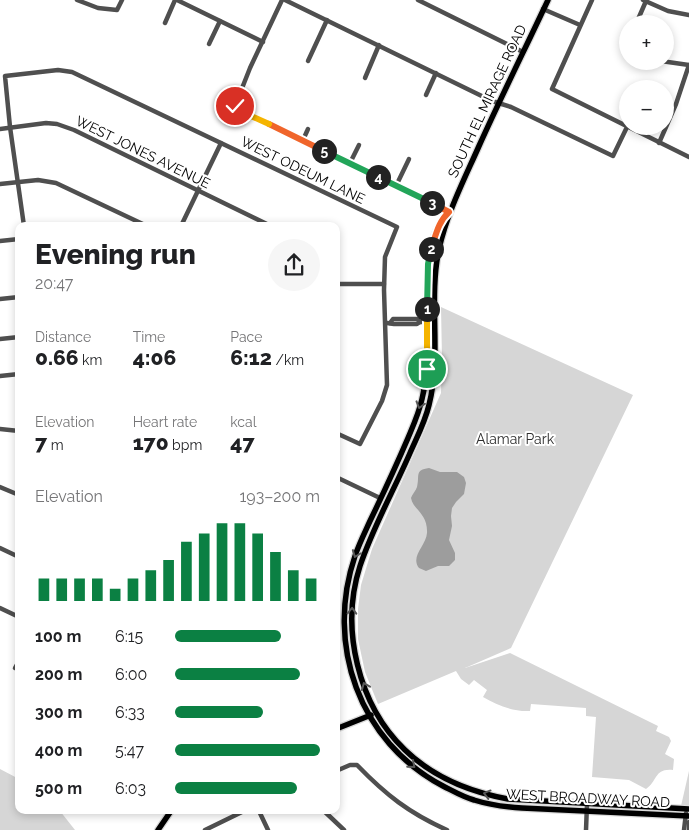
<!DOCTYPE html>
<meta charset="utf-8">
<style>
:root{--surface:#fff;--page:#f6f6f6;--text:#202124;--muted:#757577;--accent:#0b8043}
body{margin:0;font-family:Raleway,sans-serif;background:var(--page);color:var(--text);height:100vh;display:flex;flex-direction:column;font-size:19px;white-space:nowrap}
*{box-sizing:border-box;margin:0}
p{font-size:16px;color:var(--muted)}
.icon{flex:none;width:28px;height:28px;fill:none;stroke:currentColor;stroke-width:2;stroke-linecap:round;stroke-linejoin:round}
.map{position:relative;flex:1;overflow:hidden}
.drawer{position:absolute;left:15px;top:222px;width:325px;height:592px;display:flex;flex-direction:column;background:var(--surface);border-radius:10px;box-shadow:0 2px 8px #0003}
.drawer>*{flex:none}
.tools{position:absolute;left:619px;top:15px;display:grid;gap:10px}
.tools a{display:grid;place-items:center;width:55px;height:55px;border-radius:50%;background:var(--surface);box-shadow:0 2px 8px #0003;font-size:25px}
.pin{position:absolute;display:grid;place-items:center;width:42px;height:42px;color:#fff;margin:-21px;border:2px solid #fff;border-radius:50%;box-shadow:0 1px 5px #0007}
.km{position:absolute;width:25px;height:25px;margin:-12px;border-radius:50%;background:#222;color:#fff;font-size:14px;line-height:25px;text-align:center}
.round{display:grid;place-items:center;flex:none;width:52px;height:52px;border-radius:26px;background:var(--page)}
.head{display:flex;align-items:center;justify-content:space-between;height:85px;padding:0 20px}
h1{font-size:28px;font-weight:800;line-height:38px}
.stats{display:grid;grid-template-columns:repeat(3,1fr);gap:8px;height:85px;padding:5px 20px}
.stats div{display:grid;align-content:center}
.stats b{font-size:21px;font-weight:800}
.stats small{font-size:14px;font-weight:400}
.stats p{font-size:14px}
.chart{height:140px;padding:10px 20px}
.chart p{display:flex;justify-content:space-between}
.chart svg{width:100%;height:90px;margin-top:5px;stroke:var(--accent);stroke-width:6}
ul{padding:0 20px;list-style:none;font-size:16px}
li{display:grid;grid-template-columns:80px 60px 1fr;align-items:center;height:38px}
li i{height:12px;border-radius:6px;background:var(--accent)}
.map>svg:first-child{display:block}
</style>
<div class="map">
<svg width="689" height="830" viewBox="0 0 689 830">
<rect width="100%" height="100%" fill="#fff"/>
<g fill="#d6d6d6">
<path d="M441 307 633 395 511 648 465 668 510 653 658 726 656 731 669 737 671 741 665 754 674 759 673 770C654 768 658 781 646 789L629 780 592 777 596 717 586 716V708L531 704 530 711C513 712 497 705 483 697L487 690 474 680 469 685 461 679 456 671 378 704 365 672 358 639V609L361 585 372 549 441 393 442 359Z"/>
<path d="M0 769 19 779V811H60L75 830H0Z"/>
<path d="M689 771V806H681Z"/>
</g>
<path fill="#9d9d9d" d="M429 468 440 472H457L464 477 466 483 464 494 456 502 452 508 451 516 452 526 449 540 455 553V560L449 566H438L426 571 419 568C410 556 426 546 427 533 428 513 413 510 411 498 412 494 416 491 417 487 420 476 414 470 429 468Z"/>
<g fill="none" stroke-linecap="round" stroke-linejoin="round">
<g stroke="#dbdbdb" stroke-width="8">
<g id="major">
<path d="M548 0C525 49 501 97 479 146 464 180 447 213 439 249 428 301 442 354 429 405 425 422 417 437 410 453 394 490 373 527 360 566 340 628 358 705 405 750 433 777 470 792 508 799L689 809"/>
<path d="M449 212C415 243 431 327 427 370 426 379 424 390 422 399 419 413 413 426 408 438 396 466 383 494 370 521 365 532 359 544 355 556 325 644 359 742 443 786 453 791 463 797 474 800 490 805 506 807 522 808L689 816"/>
<path d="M336 729 371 715"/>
<path d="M158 830 171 811"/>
</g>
</g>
<g stroke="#4f4f4f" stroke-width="4.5">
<path d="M77 0 98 8 117 10 122 0"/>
<path d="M177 0 263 42"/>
<path d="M282 0 250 68 235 106 240 111 449 212"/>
<path d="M285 0 492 101 511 107 613 156 627 127"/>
<path d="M418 0 523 52"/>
<path d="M592 0 552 89 689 157"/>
<path d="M643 0 668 11 689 15"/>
<path d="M543 9 580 25"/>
<path d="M165 23 175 0"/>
<path d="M636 24 646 1"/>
<path d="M628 42V48"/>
<path d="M209 44 220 21"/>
<path d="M308 61 327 20"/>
<path d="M661 61 689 65"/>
<path d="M365 78 379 45"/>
<path d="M426 95 436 73"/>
<path d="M0 129 46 123 57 124 74 130 271 226"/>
<path d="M303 140 308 129"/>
<path d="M659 143 676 104 689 65"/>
<path d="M350 163 359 145"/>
<path d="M0 184 38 180 56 183 147 226"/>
<path d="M396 186 409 159"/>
<path d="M24 226 10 127 5 76 58 70 72 72 397 227 385 257 384 290 387 385 382 401 360 444 336 433"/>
<path d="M181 226 221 143"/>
<path d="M0 241 19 239"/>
<path d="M336 284H384"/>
<path d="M0 299 19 297"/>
<path d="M387 323 394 324H417L420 322"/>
<path d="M390 323 393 319H417L420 322H427"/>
<path d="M0 339 19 337"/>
<path d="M0 376 19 374"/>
<path d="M0 429 19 431"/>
<path d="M336 477 380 498"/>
<path d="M0 487 19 495"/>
<path d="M0 548 19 557"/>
<path d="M0 608 19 617"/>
<path d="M15 668 19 661"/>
<path d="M336 771 350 765H357C386 795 409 813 447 830"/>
<path d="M259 811 268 830"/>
<path d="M324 811 344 830"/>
<path d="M205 830 244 811"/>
<path d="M586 830 587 804"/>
<path d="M684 830 686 813"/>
<path d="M689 830V822"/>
</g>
<use href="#major" stroke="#000" stroke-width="5.5"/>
</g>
<defs><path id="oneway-chevron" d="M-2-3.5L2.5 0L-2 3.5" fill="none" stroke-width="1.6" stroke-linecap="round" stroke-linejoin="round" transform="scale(1.25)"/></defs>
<g stroke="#595959">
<use href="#oneway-chevron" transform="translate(420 405) rotate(106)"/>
<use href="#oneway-chevron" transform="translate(356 554) rotate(111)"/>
<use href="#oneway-chevron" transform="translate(352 611) rotate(-88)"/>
<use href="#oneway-chevron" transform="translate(365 686) rotate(-112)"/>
<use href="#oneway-chevron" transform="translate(412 765) rotate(41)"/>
<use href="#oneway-chevron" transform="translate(487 794) rotate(-165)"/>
</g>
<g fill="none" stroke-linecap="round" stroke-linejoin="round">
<g stroke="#fff" stroke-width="10">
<path id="split-1" d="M427 309V369"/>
</g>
<g stroke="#fff" stroke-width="10">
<path id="split-2" d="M427 309 428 264 431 249"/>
</g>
<g stroke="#fff" stroke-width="10">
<path id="split-3" d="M431 249C436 235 438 222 449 212L432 203"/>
</g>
<g stroke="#fff" stroke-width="10">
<path id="split-4" d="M378 177 432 203"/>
</g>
<g stroke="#fff" stroke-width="10">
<path id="split-5" d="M324 151 378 177"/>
</g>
<g stroke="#fff" stroke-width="10">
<path id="split-6" d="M269 124 324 151"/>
</g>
<g stroke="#fff" stroke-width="10">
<path id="split-7" d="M235 106 240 111 269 124"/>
</g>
<use href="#split-1" stroke="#f5b400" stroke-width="6"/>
<use href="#split-2" stroke="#22a559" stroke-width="6"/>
<use href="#split-3" stroke="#f0652b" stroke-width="6"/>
<use href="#split-4" stroke="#22a559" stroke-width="6"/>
<use href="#split-5" stroke="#22a559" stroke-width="6"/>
<use href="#split-6" stroke="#f0652b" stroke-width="6"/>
<use href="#split-7" stroke="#f5b400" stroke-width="6"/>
</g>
<g text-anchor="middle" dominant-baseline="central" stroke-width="4" stroke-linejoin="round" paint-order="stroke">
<g font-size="14" fill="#000" stroke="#fff">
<text transform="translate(487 101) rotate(-65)">SOUTH EL MIRAGE ROAD</text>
<text transform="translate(143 152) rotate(26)">WEST JONES AVENUE</text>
<text transform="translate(303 170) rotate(26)">WEST ODEUM LANE</text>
<text transform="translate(588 798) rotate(3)">WEST BROADWAY ROAD</text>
</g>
<g font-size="14" fill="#2d2d2d" stroke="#fff">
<text x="515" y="439">Alamar Park</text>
</g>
</g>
</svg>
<div class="tools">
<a>+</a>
<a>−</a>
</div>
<div class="pin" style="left:427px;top:369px;background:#1e9e55"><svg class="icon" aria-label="arrive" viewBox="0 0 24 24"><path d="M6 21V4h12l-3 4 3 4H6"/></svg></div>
<div class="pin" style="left:235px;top:106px;background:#d93025"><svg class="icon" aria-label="check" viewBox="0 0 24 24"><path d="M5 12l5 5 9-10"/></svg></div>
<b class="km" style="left:427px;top:309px">1</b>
<b class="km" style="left:431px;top:249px">2</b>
<b class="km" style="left:432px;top:203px">3</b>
<b class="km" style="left:378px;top:177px">4</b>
<b class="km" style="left:324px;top:151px">5</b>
<section class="drawer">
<div class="head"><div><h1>Evening run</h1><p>20:47</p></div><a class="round"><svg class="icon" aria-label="share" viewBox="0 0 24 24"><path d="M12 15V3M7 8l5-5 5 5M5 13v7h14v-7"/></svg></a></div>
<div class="stats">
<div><p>Distance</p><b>0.66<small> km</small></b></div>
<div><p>Time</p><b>4:06</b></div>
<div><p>Pace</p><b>6:12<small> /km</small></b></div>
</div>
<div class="stats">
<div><p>Elevation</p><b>7<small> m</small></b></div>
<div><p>Heart rate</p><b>170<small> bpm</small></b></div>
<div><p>kcal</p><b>47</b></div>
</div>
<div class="chart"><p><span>Elevation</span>193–200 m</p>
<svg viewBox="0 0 160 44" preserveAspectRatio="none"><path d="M5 44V33M15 44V33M25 44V33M35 44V33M45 44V38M55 44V33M65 44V29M75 44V24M85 44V15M95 44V11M105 44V6M115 44V6M125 44V11M135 44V20M145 44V29M155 44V33"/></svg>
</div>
<ul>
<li><b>100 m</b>6:15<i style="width:73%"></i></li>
<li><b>200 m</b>6:00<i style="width:86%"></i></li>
<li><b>300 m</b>6:33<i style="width:61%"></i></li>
<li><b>400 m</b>5:47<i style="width:100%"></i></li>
<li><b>500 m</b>6:03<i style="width:84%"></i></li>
</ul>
</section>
</div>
